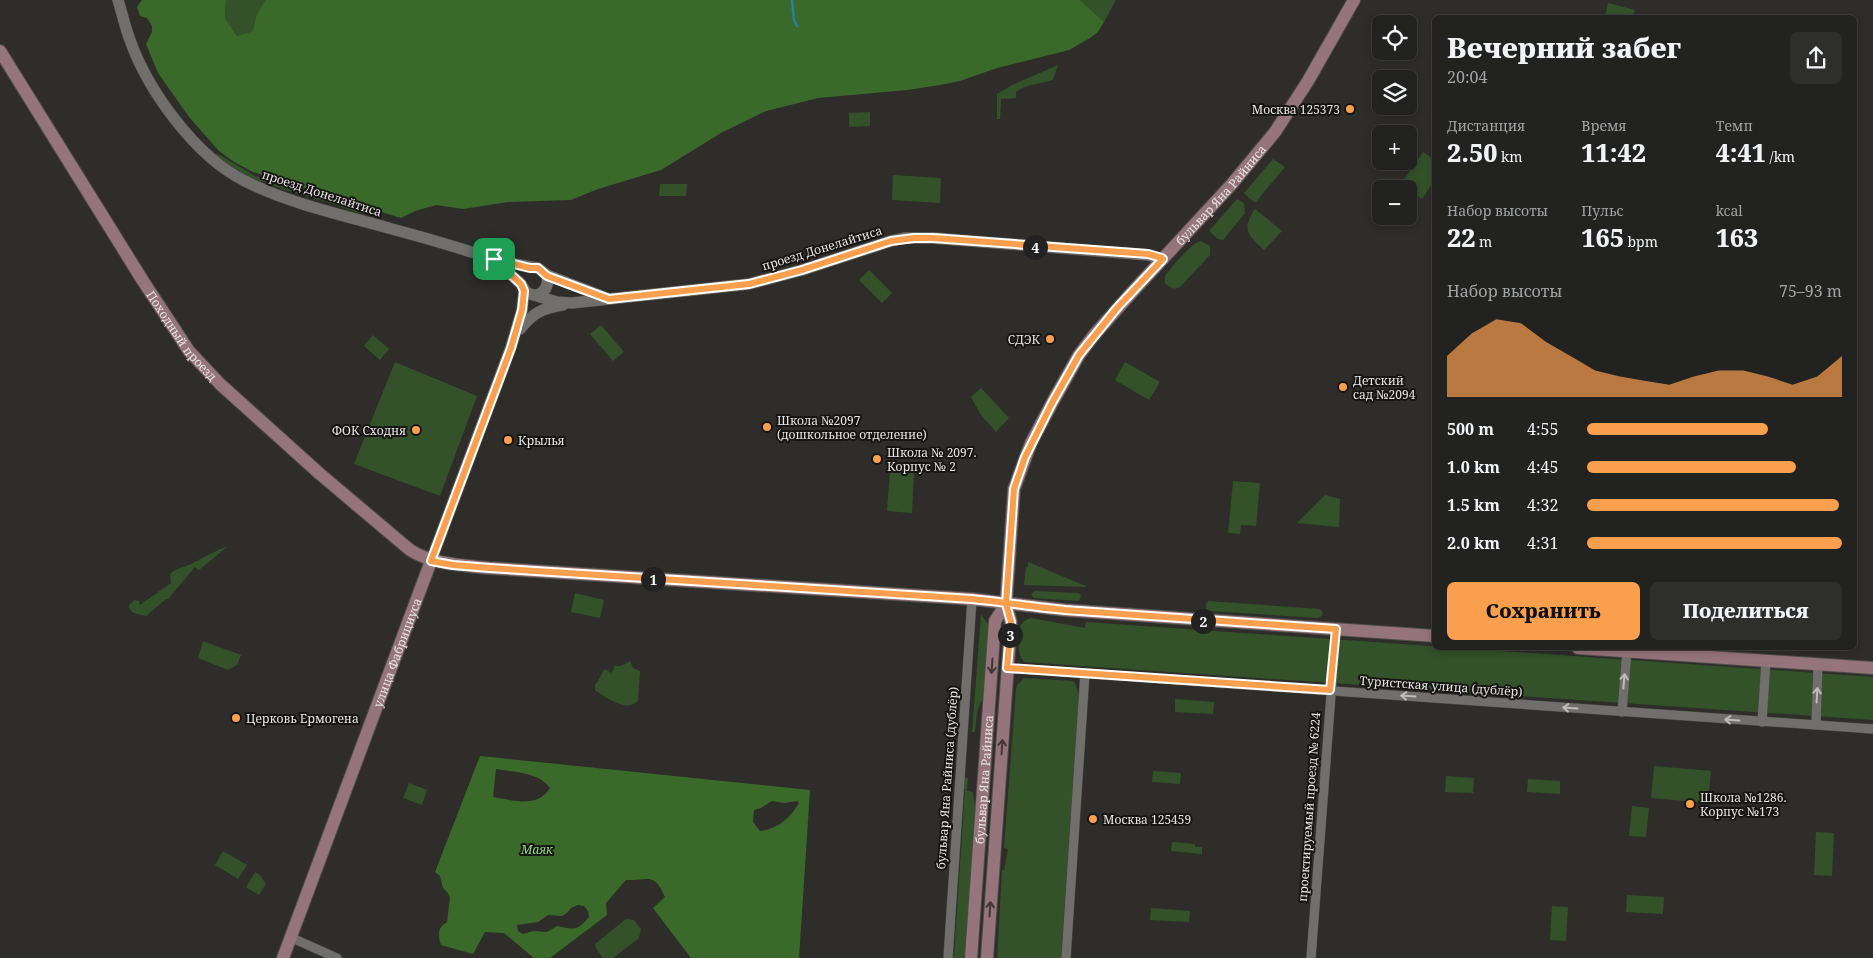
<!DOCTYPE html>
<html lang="ru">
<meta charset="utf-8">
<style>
:root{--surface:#222220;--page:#2e2f2d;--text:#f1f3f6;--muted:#a2a4a5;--line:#3f3f3e;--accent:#fa9f4e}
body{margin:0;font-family:"Noto Serif",serif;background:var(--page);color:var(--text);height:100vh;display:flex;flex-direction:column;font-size:19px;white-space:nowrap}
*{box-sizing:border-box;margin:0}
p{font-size:16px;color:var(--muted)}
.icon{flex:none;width:28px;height:28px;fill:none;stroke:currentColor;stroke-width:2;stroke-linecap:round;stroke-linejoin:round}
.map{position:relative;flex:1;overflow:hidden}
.details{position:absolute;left:1432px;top:15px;width:425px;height:635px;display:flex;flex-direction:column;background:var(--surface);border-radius:8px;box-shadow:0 2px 8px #0003,0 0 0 1px var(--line)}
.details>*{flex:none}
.buttons{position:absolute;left:1372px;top:15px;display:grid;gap:10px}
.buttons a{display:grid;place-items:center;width:45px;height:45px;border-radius:8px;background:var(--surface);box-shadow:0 2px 8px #0003,0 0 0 1px var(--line);font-size:25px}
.pin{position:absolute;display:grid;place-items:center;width:42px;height:42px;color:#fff;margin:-21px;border-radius:10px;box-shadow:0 2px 8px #0006}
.km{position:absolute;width:25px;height:25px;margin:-12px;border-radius:50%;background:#222;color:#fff;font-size:14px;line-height:25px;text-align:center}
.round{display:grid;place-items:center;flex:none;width:52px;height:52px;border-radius:8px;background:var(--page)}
.head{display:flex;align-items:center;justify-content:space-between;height:85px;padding:0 15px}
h1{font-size:28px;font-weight:800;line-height:38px}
.metrics{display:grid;grid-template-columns:repeat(3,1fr);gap:8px;height:85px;padding:5px 15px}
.metrics div{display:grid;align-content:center}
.metrics b{font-size:25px;font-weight:800}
.metrics small{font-size:14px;font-weight:400}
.metrics p{font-size:14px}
.chart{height:140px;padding:10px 15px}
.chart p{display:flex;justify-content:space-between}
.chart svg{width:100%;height:90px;margin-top:5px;fill:var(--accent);opacity:.7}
.cta{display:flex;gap:10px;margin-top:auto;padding:10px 15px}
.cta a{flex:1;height:58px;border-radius:8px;background:var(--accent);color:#111;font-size:20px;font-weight:800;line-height:58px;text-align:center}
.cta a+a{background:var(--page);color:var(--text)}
ul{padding:0 15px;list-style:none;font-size:16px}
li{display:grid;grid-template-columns:80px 60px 1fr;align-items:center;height:38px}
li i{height:12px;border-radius:6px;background:var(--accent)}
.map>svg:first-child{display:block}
</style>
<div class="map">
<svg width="1873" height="958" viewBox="0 0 1873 958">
<rect width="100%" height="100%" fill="#2e2d2a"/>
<g fill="#335229">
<path d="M226 0H265L256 16 253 31 237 36 225 18Z"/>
<path d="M1080 0H1116L1104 22Z"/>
<path d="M1608 3 1635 10 1633 17H1605Z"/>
<path d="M1058 65 1053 80 1024 87 1016 92V98L1001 99 1000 119H997V94L1012 85Z"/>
<path d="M870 112V126L849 127V113Z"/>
<path d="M1423 152 1435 160V180L1422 199 1401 184Z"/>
<path d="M215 154H218L255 176 367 211 371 214C361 215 345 208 334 204 294 192 248 183 215 154Z"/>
<path d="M1273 159 1285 167 1255 203 1244 193Z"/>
<path d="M893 175 941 178 940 203 892 200Z"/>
<path d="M660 184H687L686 196H659Z"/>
<path d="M1237 199 1244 203 1245 213 1223 240 1218 239 1209 231Z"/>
<path d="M1255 209 1282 231 1264 250C1248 235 1241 230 1255 209Z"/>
<path d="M1201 241 1210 246V255L1180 287C1173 290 1170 288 1165 283V276C1173 266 1190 244 1201 241Z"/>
<path d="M869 270 892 293 882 303 859 280Z"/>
<path d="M601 325 624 352 613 361 590 334Z"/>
<path d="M373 335 389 349 380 360 364 346Z"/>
<path d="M395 362 477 396 440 496 354 464Z"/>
<path d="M1125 362 1160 382 1149 400 1115 380Z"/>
<path d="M981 388 1009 418 996 432 981 415 971 397Z"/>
<path d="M890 471 914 473 912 513 887 511Z"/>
<path d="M1233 481 1260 483 1256 526 1241 525 1240 534 1228 533Z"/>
<path d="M1325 495 1340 499 1339 527 1297 523Z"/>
<path d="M228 546 199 570 195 567 168 599H166L146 616C138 614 129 614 129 605L134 600 139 601 140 605 171 583 170 574C177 567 187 567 195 562 205 556 216 551 228 546Z"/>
<path d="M1028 562 1086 586V587L1024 585 1026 567H1028Z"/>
<path d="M1034 591 1078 593 1081 595 1079 601 1034 598 1031 595Z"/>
<path d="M575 593 604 600 600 618 571 612Z"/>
<path d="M1208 601 1319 609 1323 612 1322 616 1318 618 1209 611 1206 609V604Z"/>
<path d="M981 614 989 626 983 699C976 707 976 722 975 732H972Z"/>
<path d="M1031 618 1085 628 1086 622 1873 677V720L1024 662C1017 656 1017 633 1021 625 1023 621 1027 619 1031 618Z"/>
<path d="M203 641 241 655 237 665 228 670 198 658Z"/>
<path d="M630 661 633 668 640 671 638 701C636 702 634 704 631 705 621 708 603 696 595 690V685C600 680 600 675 605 669L611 673 614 669V666H621Z"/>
<path d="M1024 678 1073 681 1075 683 1079 696 1061 958H997L1002 870H1004L1008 849 1004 848 1016 689 1017 685Z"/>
<path d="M1175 699 1214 702 1213 714 1175 712Z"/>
<path d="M1654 766 1711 771 1708 803 1651 798Z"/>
<path d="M1153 771 1181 773 1180 784 1152 782Z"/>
<path d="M1446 776 1474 778 1473 793 1445 792Z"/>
<path d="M963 778H968L967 791 973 792 975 807 965 954 963 958H952L951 956H954L965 789H963Z"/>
<path d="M1528 779 1560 781V794L1527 792Z"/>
<path d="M409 783 427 790 422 805 403 798Z"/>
<path d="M1632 806 1649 808 1646 837 1629 836Z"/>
<path d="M1816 832 1834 833 1832 876 1814 875Z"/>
<path d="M1172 842 1195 844V847H1202V854L1171 851Z"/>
<path d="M223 851 247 865 238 879 215 865Z"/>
<path d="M255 872 260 875 266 884 259 895 246 887Z"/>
<path d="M1627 895 1664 897 1663 914 1626 912Z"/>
<path d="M1552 906 1568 907 1566 941 1550 940Z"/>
<path d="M1151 908 1190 911 1189 922 1150 920Z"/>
<path d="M626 919 634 920 641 929 639 938 613 958H603L596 948 595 944Z"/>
</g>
<g fill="#3a6a29" fill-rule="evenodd">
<path d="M142 0H226L225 18 237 36 253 31 256 16 265 0H1080L1104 22 1097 33 1090 38 1069 50 997 68 960 81 940 85 907 90 818 98 766 111 721 133 661 170 598 189 571 200 508 202 463 209 436 205 415 211 401 218 253 172 234 162 219 151 189 117 158 73 146 44 152 32V26L147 18 140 16 137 7Z"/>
<path d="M480 756 810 790 799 958H691L653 908 665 897C654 871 648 881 626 880L606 903 607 915 550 958H534L504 933 485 932 473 954 441 945C438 935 437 928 447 922L450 898 448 893 443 888 440 876 435 872ZM496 769C514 772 539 772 550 788 537 809 513 800 493 797ZM772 801 784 803 797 801 799 803C790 818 778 829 760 831L753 822 754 810 761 808ZM578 905 584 906 588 911 589 917C577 931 575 930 557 926L547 932 534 931 523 934 518 931 517 925 538 922 548 915 562 916 567 913 571 908Z"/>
</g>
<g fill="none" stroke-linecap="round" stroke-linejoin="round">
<path stroke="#267fae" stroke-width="2.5" d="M792 0 794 20 797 26"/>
<g stroke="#4c4b49" stroke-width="10">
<g id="minor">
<path d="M1007 668 1873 729"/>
<path d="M1622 712 1627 651"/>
<path d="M1762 722 1766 661"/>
<path d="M1816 725 1818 665"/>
<path d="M290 937 337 958"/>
<path d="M948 958 972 599"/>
<path d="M1066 958 1085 673"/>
<path d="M1311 958 1336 629"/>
</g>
</g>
<g stroke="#4c4b49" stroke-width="12">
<g id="tertiary">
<path d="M118 0C122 13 125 27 130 40 148 91 196 157 245 181 290 204 343 215 392 229 418 236 443 243 468 251 491 258 514 265 538 268L547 275 609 299"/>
<path d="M494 259 521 284 527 293 557 302 572 303 749 284 802 270 891 241 904 238H933L1148 255 1163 259"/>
<path d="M537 295C546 292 549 285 547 275"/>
<path d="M520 329C533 313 542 308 563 305"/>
<path d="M431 561 511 347 522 310 524 291"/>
</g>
</g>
<g stroke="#4c4b49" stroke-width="14">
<g id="secondary">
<path id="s1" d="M0 51 143 281 189 351 220 384 320 474 410 550C434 565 462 565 489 568L972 599 1065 610 1435 636"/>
<path d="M1578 648 1873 668"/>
<path id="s2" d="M283 958 431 561"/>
<path id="s3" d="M971 958 995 621 1006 604"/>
<path id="s4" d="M987 958 1011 622 1006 604 1014 489 1031 443 1052 403 1079 355 1094 335 1134 290 1231 185 1275 132 1308 81 1354 0"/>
</g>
</g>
<use href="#minor" stroke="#716f6c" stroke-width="9"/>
<use href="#tertiary" stroke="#716f6c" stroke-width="11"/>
<use href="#secondary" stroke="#96747b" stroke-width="12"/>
</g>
<defs><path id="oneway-shaft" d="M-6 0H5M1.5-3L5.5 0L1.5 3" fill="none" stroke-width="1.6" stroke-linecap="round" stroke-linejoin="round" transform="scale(1.25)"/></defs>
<g stroke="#433638">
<use href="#oneway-shaft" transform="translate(992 666) rotate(94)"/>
<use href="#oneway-shaft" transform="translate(1002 747) rotate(-86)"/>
<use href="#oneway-shaft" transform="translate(990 909) rotate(-86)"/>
</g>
<g stroke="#bdbcb9">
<use href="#oneway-shaft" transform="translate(1624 681) rotate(-85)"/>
<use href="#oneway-shaft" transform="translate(1817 695) rotate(-87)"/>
<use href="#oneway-shaft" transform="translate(1408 696) rotate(-176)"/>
<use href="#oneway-shaft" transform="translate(1570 708) rotate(-176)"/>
<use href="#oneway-shaft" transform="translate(1732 720) rotate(-176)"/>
</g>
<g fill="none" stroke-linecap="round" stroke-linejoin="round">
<g stroke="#fff" stroke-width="10">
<path id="route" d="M494 259 521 284 524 291 522 310 511 348 431 561 453 565 490 568 972 599C1003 602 1034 607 1065 610L1336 629 1330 690 1007 668 1011 622 1006 604 1014 489 1025 457 1052 403 1079 355 1117 308 1163 259 1162 258 1148 254 933 238H914L891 241 802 270 749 284 609 299 547 276 538 268H530L494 259"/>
</g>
<use href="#route" stroke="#fa9f4e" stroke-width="6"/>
</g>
<g fill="#fa9f4e" stroke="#161514" stroke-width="2">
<circle cx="1350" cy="109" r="5"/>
<circle cx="1050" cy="339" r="5"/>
<circle cx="1343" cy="387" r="5"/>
<circle cx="767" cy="427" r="5"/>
<circle cx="416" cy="430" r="5"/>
<circle cx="508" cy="440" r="5"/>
<circle cx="877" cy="459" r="5"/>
<circle cx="236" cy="718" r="5"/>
<circle cx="1690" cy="804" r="5"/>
<circle cx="1093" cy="819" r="5"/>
</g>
<g text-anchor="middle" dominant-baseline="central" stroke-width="4" stroke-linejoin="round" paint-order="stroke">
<g font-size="12" fill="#e6e5e3" stroke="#161514" text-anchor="start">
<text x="1340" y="109" text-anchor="end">Москва 125373</text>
<text x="1040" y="339" text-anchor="end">СДЭК</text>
<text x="1353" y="380">Детский<tspan x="1353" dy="14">сад №2094</tspan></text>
<text x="777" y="420">Школа №2097<tspan x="777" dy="14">(дошкольное отделение)</tspan></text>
<text x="406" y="430" text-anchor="end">ФОК Сходня</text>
<text x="518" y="440">Крылья</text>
<text x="887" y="452">Школа № 2097.<tspan x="887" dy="14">Корпус № 2</tspan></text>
<text x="246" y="718">Церковь Ермогена</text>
<text x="1700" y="797">Школа №1286.<tspan x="1700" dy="14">Корпус №173</tspan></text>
<text x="1103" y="819">Москва 125459</text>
</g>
<g font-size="12" fill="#e6e5e3" stroke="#161514">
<text transform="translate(322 193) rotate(18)">проезд Донелайтиса</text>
<text stroke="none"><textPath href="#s4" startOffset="834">бульвар Яна Райниса</textPath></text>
<text transform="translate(822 248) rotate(-17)">проезд Донелайтиса</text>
<text stroke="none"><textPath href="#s1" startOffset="338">Походный проезд</textPath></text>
<text stroke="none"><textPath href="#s2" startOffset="326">улица Фабрициуса</textPath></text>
<text transform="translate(1441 686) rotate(4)">Туристская улица (дублёр)</text>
<text transform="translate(947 778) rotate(-86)">бульвар Яна Райниса (дублёр)</text>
<text stroke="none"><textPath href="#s3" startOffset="179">бульвар Яна Райниса</textPath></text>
<text transform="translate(1309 807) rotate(-86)">проектируемый проезд № 6224</text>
</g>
<g font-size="12" font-style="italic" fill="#96da80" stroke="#161514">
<text x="537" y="849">Маяк</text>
</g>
</g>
</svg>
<div class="buttons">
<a><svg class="icon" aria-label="locate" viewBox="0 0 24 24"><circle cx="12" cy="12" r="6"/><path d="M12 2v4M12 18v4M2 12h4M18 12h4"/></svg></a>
<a><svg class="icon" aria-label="layers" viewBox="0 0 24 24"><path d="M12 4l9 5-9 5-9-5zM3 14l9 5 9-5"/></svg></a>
<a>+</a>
<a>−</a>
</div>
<div class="pin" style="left:494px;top:259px;background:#1e9e55"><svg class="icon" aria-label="arrive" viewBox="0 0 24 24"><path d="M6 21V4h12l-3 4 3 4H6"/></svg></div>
<b class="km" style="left:653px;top:579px">1</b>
<b class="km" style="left:1203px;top:621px">2</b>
<b class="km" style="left:1010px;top:635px">3</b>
<b class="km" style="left:1035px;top:247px">4</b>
<section class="details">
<div class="head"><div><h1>Вечерний забег</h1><p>20:04</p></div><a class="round"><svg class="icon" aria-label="share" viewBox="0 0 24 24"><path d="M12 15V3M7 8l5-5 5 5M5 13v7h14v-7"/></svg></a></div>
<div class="metrics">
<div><p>Дистанция</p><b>2.50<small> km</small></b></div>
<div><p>Время</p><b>11:42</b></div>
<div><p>Темп</p><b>4:41<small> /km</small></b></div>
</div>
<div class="metrics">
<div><p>Набор высоты</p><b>22<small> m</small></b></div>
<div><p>Пульс</p><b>165<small> bpm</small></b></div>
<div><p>kcal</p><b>163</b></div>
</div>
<div class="chart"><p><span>Набор высоты</span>75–93 m</p>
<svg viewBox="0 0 160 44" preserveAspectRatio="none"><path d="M0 44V24L10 13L20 6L30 8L40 17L50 24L60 31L70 34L80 36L90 38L100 34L110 31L120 31L130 34L140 38L150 34L160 24V44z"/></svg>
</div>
<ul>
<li><b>500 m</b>4:55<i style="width:71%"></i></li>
<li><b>1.0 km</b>4:45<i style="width:82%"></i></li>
<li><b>1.5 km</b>4:32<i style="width:99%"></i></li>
<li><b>2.0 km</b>4:31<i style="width:100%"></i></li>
</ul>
<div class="cta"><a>Сохранить</a><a>Поделиться</a></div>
</section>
</div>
